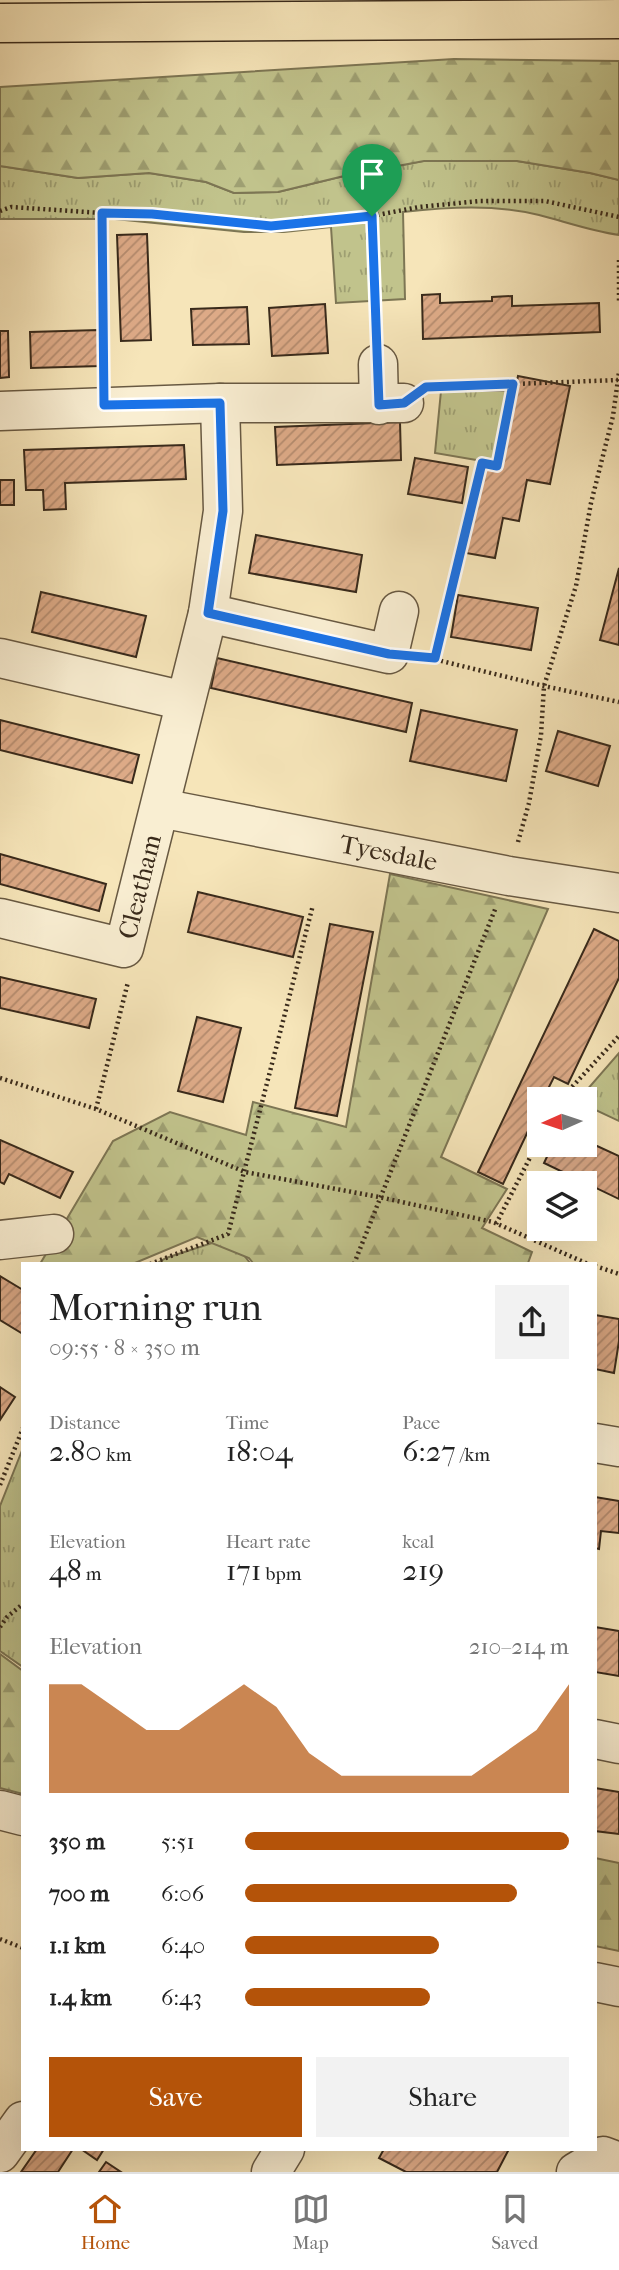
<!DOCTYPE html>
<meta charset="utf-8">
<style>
:root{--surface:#fff;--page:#f2f2f2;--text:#222;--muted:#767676;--line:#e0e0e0;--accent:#b45309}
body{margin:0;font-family:"IM FELL French Canon",serif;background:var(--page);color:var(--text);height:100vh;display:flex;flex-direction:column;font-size:26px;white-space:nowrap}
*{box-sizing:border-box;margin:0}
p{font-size:23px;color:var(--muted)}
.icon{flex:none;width:38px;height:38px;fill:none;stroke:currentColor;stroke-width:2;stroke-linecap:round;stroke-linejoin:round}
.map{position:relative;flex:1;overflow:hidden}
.side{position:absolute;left:21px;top:1262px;width:576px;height:889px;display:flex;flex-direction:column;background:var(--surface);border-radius:0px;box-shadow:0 7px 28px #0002}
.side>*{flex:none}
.needle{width:46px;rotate:267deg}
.fabs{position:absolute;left:527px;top:1087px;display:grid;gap:14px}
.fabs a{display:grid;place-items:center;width:70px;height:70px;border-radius:0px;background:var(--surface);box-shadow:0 7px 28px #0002;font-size:35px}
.pin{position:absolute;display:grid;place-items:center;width:60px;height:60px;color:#fff;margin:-72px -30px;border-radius:50% 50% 50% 0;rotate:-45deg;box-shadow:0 0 7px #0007}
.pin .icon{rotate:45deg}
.round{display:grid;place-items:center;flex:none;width:74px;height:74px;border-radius:0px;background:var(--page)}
.summary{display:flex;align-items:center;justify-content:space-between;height:119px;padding:0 28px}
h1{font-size:38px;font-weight:600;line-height:52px}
.stats{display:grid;grid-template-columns:repeat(3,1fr);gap:10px;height:119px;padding:7px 28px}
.stats div{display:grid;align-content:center}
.stats b{font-size:30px;font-weight:600}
.stats small{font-size:19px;font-weight:400}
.stats p{font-size:19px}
.chart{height:196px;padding:14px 28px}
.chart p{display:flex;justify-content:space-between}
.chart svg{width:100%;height:126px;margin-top:7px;fill:var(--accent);opacity:.7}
.button{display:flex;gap:14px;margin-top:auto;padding:14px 28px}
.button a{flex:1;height:80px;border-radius:0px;background:var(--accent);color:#fff;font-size:28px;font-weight:600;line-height:80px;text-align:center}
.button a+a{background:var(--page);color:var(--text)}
ul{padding:0 28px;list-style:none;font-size:23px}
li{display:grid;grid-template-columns:112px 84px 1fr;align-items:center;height:52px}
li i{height:18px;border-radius:9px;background:var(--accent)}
.menu{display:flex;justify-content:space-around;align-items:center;height:98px;border-top:2px solid var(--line);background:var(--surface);font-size:19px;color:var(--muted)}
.menu a{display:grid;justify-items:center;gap:4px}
.menu .on{color:var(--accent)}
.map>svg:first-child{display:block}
</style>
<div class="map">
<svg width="619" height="2172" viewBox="0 0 619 2172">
<defs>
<pattern id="grass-tufts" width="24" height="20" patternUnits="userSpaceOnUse" patternTransform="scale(1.75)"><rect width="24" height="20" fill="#c1c38c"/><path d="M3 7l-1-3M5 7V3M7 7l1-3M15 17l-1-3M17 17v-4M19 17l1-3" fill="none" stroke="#9e9f72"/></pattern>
<pattern id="forest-firs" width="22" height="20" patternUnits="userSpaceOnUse" patternTransform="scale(1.75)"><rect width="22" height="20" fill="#c1c38c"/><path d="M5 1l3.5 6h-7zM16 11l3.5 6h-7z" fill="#9e9f72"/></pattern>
<pattern id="building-hatch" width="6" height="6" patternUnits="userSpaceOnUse" patternTransform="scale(1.75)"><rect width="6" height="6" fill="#ddaa87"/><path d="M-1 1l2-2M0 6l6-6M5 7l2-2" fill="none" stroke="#b48b6e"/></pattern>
</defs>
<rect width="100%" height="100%" fill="#f6e5b9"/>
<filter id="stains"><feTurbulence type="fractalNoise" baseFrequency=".00286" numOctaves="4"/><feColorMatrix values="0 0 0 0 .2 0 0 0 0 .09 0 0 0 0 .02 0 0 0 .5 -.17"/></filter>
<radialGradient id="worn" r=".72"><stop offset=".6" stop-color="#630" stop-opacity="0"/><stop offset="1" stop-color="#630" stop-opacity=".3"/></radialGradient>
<g fill="url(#grass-tufts)" stroke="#7d7654" stroke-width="2">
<path d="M423 161H517L590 173 619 180V235C591 231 566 222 539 215 495 204 448 207 403 212L405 299 336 303 331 227 284 232H244L115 219H0V166L78 178 149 173 206 182 234 193 278 192 344 176Z"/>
<path d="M441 391H513L500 464 435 453Z"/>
<path d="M619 1053V1121L585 1105 584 1099H579Z"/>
<path d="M215 1242 243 1254 250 1263 156 1264 166 1258Z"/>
<path d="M23 1448V1667L0 1651V1506Z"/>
</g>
<g fill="url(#forest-firs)" stroke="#7d7654" stroke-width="2">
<path d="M454 59 619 61V180L590 173 517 161H424L344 176 278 192 234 193 206 182 149 173 78 178 0 166V87Z"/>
<path d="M390 874 548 909 441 1157 507 1189 482 1228 532 1252 528 1263H253L249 1258 197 1237 135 1263 40 1264 113 1141 170 1112 246 1135 253 1102 346 1127Z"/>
<path d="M0 1654 23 1671V1794L0 1788Z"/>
<path d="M595 1858 619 1863V1951L595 1946Z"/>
</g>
<g fill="url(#building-hatch)" stroke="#392a1b" stroke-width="2">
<path d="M147 234 151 340 121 341 117 235Z"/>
<path d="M440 294V303L492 301V297L512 296V306L599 303 600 332 423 339 422 295Z"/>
<path d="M325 304 328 353 272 356 269 308Z"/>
<path d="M247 307 249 344 193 345 191 309Z"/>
<path d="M98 330 100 366 31 368 30 332Z"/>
<path d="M0 331H8L9 377 0 378Z"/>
<path d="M518 376 570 386 550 484 527 480 519 521 503 518 495 558 466 553 483 466 500 470Z"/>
<path d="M400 422 401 460 277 465 275 427Z"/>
<path d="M184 445 186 479 65 483 66 509 44 510 43 490H26L24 450Z"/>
<path d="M415 458 468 467 462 503 408 494Z"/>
<rect x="0" y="480" width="14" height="25"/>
<path d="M256 535 362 555 356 592 249 573Z"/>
<path d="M619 568V645L600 640Z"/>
<path d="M41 592 146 616 136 657 32 632Z"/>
<path d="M458 595 538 608 531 650 451 637Z"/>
<path d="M217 658 412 703 406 732 211 688Z"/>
<path d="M421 710 517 730 506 781 410 761Z"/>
<path d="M0 720 139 755 132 783 0 750Z"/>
<path d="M558 731 610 746 598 786 546 771Z"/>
<path d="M0 854 106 884 99 911 0 884Z"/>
<path d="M198 892 303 917 293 957 188 932Z"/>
<path d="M330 924 373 932 337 1116 295 1108Z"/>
<path d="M594 929 619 941V978L568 1084 554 1077 543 1099H539V1108L503 1184 478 1172Z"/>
<path d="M0 977 96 999 89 1028 0 1008Z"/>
<path d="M197 1017 241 1028 223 1102 178 1091Z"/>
<path d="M0 1140 73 1172 60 1198 9 1174 4 1184 0 1182Z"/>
<path d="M584 1140 619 1156V1199L544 1163 553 1144H584Z"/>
<path d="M0 1276 23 1290V1334L0 1320Z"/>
<path d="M595 1315 619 1319V1341L614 1373 595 1369Z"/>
<path d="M0 1387 15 1397 0 1420Z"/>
<path d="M595 1497 619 1501V1533L601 1531 599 1549 595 1548Z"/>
<path d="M595 1627 619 1631V1676L595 1672Z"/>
<path d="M595 1788 619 1792V1834L595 1831Z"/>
<path d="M37 2149H73L58 2172H21Z"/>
<path d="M81 2149H104L97 2160Z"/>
<path d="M384 2149H509L497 2172H406L379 2158Z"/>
<path d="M106 2162 121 2172H99Z"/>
</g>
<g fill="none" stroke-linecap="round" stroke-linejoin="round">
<g stroke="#685942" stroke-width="41">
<g id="minor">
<path d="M378 364 379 405"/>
<path d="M0 411 220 403H404"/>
<path d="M208 613 389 654 399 611"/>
<path d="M0 658 185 701"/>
<path id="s1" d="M160 808 509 876 619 893"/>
<path id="s2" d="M0 918 124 948 208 613 223 511 220 403"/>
<path d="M0 1240 54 1234"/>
<path d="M595 1443 619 1447"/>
<path d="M595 1739 619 1744"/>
<path d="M0 1810 23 1816"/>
<path d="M595 1982 619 1987"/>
<path d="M0 2153 23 2121"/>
<path d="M271 2172 285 2149"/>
<path d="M576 2172 603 2156 619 2162"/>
</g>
</g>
<g stroke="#392a1b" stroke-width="41">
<path id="highway" d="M0 23 619 19"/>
</g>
<g stroke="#392a1b" stroke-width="4.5" stroke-dasharray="2 3.5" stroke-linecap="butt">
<path d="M0 211 11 207 102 213H152L271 226 372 216 419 207 480 201H545L619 217"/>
<path d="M102 213 104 373"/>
<path d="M372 216 377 332"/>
<path d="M619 260V304"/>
<path d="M435 387 618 380"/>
<path d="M425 657 544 686 619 702"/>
<path d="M435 658 482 463 497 466 514 384"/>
<path d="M518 842 529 803 541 735 544 686 576 586 591 503 613 416 619 372"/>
<path d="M0 1078 96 1109 245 1172 379 1197 493 1222 588 1264"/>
<path d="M561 1099 619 1036"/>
<path d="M96 1109 128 982"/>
<path d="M496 1224 539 1140"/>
<path d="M150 1264 228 1234 313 905"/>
<path d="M354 1264 496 907"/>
<path d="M595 1266 619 1274"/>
<path d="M0 1485 23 1428"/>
<path d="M0 1627 7 1617 23 1604"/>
<path d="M0 1939 23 1948"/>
</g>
<use href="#minor" stroke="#f9eed2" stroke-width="38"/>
<use href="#highway" stroke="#f6e5b9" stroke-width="38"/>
</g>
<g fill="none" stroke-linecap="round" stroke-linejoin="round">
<g stroke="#fff" stroke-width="14">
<path id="route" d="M102 213 152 214 271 226 372 216 379 405 404 403 426 387 513 384 497 466 482 463 435 658 389 654 208 613 223 511 220 403 104 405Z"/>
</g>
<use href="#route" stroke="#1a73e8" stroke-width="9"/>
</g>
<g text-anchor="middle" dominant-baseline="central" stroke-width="5" stroke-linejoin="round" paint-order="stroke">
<g font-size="26" fill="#392a1b" stroke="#f9eed2">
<text stroke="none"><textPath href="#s1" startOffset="233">Tyesdale</textPath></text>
<text stroke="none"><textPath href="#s2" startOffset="191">Cleatham</textPath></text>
</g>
</g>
<rect width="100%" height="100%" filter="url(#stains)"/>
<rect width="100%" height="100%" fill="url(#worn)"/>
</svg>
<div class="fabs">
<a><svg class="needle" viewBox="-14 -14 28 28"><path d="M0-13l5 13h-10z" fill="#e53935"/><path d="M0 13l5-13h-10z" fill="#767676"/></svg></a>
<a><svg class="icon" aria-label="layers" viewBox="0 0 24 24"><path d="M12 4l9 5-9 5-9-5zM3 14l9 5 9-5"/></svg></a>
</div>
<div class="pin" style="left:372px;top:216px;background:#1e9e55"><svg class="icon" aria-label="arrive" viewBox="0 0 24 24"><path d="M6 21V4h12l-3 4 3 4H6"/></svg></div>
<section class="side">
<div class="summary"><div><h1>Morning run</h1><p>09:55 · 8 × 350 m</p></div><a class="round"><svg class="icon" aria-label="share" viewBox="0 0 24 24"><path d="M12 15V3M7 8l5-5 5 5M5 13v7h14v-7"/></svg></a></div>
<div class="stats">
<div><p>Distance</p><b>2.80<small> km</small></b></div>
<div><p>Time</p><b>18:04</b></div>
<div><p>Pace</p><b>6:27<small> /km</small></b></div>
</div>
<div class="stats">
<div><p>Elevation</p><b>48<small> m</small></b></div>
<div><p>Heart rate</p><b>171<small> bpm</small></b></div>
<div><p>kcal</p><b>219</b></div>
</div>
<div class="chart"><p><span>Elevation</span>210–214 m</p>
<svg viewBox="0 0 160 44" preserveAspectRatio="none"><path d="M0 44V6L10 6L20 14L30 22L40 22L50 14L60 6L70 14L80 30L90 38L100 38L110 38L120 38L130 38L140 30L150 22L160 6V44z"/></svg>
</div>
<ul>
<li><b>350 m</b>5:51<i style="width:100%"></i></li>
<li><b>700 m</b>6:06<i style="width:84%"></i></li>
<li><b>1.1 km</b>6:40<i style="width:60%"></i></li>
<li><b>1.4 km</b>6:43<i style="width:57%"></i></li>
</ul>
<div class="button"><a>Save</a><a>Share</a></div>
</section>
</div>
<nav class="menu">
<a class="on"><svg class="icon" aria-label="home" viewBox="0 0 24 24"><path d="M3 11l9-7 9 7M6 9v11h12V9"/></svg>Home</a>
<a><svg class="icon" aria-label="map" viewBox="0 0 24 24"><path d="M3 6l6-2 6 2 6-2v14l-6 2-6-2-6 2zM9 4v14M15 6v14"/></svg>Map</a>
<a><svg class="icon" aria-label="saved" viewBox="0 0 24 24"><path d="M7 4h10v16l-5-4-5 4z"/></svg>Saved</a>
</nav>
